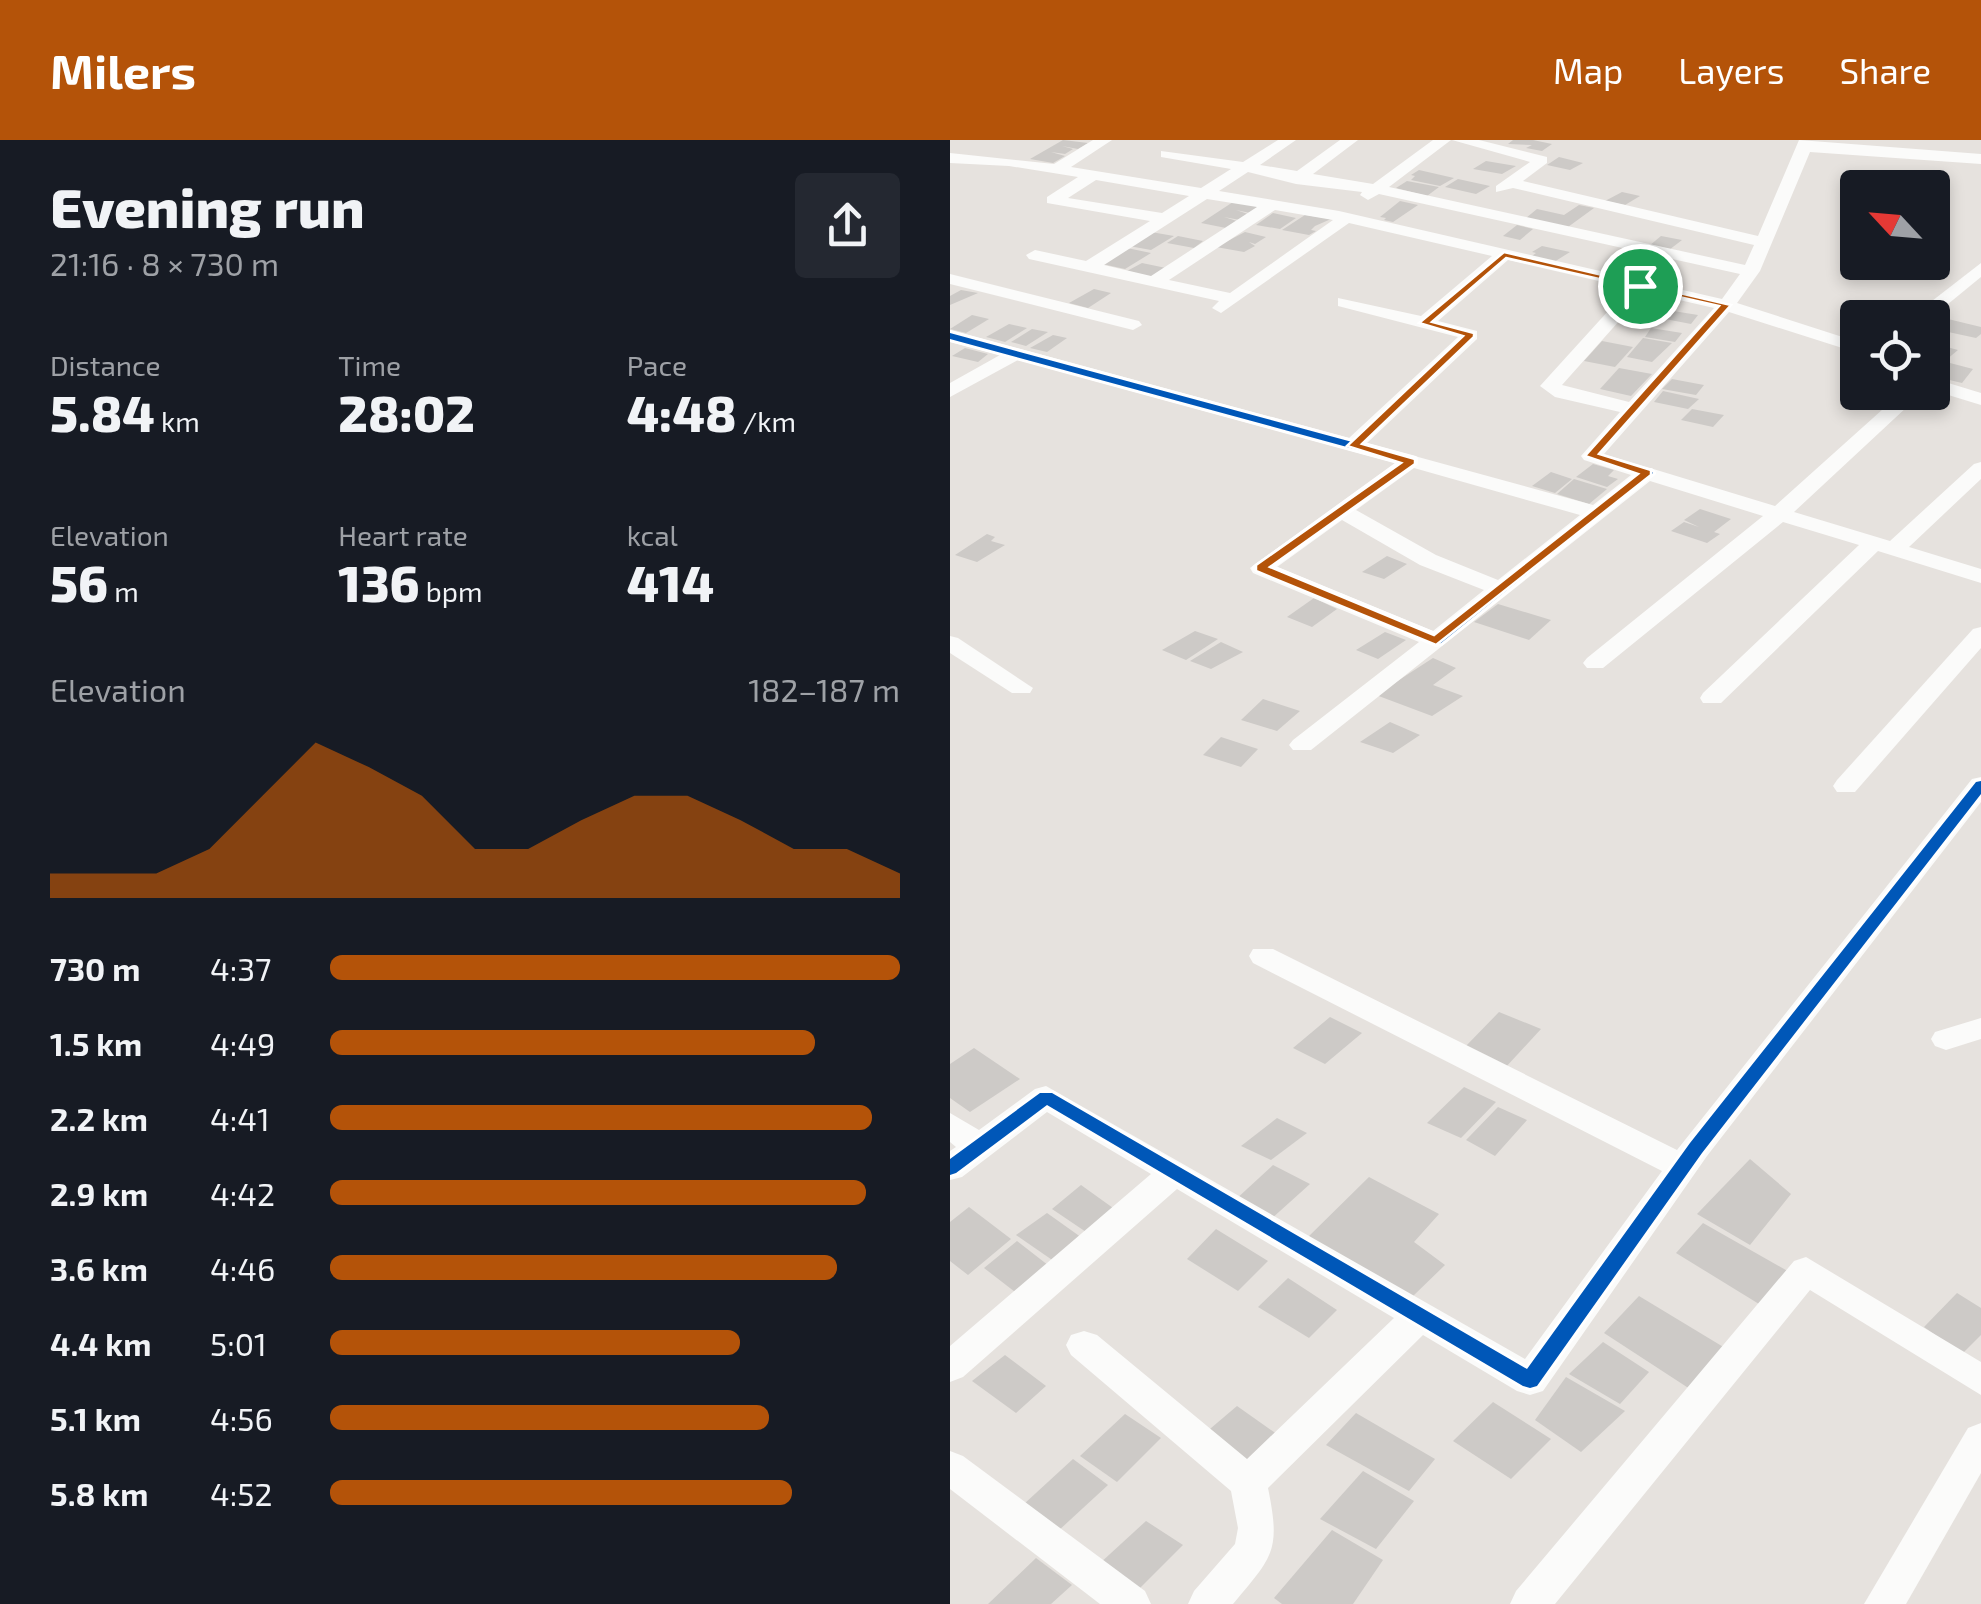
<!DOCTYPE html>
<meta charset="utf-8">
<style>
:root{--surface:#171b24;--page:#242831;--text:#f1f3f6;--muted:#9ea1a6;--accent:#b45309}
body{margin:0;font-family:"Exo 2",sans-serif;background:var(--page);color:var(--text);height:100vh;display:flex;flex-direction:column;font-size:38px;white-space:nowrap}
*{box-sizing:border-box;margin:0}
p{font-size:32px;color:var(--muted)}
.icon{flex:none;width:55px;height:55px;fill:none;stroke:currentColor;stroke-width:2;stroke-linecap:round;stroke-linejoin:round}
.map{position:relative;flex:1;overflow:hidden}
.side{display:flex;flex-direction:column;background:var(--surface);width:950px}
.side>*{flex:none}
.needle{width:65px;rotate:296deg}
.fabs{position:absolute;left:890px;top:30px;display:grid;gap:20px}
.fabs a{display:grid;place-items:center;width:110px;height:110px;border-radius:10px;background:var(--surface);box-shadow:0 5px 15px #0003;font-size:50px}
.pin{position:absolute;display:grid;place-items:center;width:85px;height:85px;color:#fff;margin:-42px;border:5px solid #fff;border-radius:50%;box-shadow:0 2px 10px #0007}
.round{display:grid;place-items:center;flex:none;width:105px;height:105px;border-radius:10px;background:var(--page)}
.headline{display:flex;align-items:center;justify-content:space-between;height:170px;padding:0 50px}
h1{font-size:55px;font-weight:800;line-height:75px}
.figures{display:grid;grid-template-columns:repeat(3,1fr);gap:15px;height:170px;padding:10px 50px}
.figures div{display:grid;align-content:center}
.figures b{font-size:50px;font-weight:800}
.figures small{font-size:28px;font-weight:400}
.figures p{font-size:28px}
.chart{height:280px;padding:20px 50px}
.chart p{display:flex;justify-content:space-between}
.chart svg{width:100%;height:180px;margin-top:10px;fill:var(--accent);opacity:.7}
ul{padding:0 50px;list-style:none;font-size:32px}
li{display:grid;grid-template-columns:160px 120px 1fr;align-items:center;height:75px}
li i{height:25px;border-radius:12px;background:var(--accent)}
header{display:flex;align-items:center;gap:60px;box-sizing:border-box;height:140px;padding:0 50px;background:var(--accent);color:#fff}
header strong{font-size:48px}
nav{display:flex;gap:55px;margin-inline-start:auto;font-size:35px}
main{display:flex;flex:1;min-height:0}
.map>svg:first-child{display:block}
</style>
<header>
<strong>Milers</strong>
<nav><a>Map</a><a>Layers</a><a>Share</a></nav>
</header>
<main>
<section class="side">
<div class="headline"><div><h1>Evening run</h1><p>21:16 · 8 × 730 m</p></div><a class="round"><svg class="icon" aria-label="share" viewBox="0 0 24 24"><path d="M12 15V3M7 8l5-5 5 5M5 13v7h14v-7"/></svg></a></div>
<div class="figures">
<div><p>Distance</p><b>5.84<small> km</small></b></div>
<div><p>Time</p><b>28:02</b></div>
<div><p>Pace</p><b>4:48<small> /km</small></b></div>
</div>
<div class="figures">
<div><p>Elevation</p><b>56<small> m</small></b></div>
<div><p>Heart rate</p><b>136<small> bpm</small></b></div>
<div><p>kcal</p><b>414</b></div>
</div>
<div class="chart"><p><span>Elevation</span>182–187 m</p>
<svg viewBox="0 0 160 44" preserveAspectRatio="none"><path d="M0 44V38L10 38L20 38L30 32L40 19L50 6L60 12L70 19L80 32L90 32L100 25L110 19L120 19L130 25L140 32L150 32L160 38V44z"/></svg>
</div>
<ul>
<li><b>730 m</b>4:37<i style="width:100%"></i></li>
<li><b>1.5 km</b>4:49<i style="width:85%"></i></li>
<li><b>2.2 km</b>4:41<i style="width:95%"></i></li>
<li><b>2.9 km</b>4:42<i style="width:94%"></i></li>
<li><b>3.6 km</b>4:46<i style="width:89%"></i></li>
<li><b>4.4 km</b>5:01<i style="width:72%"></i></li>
<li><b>5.1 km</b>4:56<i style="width:77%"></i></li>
<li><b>5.8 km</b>4:52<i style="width:81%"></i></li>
</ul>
</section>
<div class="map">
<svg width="1031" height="1464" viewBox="0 0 1031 1464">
<rect width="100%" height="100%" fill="#e6e2de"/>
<g fill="#cdcac7">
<path d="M113 0 138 3 128 9 112 6 123 9 115 14 101 12 115 16 103 23 80 19Z"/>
<path d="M563 0H583L602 4 592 11 576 8 582 5 558 4Z"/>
<path d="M609 17 633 23 620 30 597 25Z"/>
<path d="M536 21 566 26 552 34 523 29Z"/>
<path d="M469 30 504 38 490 46 461 40 465 36 461 35Z"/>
<path d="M508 39 540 46 526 54 495 47Z"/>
<path d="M457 41 489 47 477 56 446 48Z"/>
<path d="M672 52 690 56 675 65 655 61Z"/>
<path d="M450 61 468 65 443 82 434 80 436 78 430 77Z"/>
<path d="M283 62 309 66 300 73 286 70 298 74 290 80 274 77 287 81 276 88 251 83Z"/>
<path d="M629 65 644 68 618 87 576 78 587 69 614 75Z"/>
<path d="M323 73 346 78 330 89 306 85Z"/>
<path d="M355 75 381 79 365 86 361 90 366 91 359 95 332 90Z"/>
<path d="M567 85 583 89 570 100 553 96Z"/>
<path d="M201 92 224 96 201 110 179 106Z"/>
<path d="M295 92 316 97 305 104 299 102 305 106 294 112 266 107Z"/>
<path d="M228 96 253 101 244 108 217 103Z"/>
<path d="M711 96 732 100 719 110 699 106Z"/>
<path d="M592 106 620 112 604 122 582 116 586 113 582 112Z"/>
<path d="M177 108 201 113 175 129 152 124Z"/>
<path d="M679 111 699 115 684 125 666 121Z"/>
<path d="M192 123 216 128 202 137 177 131Z"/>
<path d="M144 149 161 153 138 168 119 163Z"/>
<path d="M11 150 28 153 0 165V156Z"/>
<path d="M717 170 748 175 741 184 710 178Z"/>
<path d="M677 173 706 178 699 186 670 182Z"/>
<path d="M22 175 39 179 16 193 0 189Z"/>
<path d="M998 179 1031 187V194L1026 198 989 190Z"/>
<path d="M59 184 77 188 55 202 36 197Z"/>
<path d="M701 188 732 193 725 202 695 197Z"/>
<path d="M82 189 98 192 76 206 61 202Z"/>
<path d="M103 195 117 198 97 212 80 208Z"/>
<path d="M693 198 722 203 702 222 677 217Z"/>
<path d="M652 201 683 207 665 227 634 221Z"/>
<path d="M982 203 1008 210 996 220 982 217Z"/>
<path d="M15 208 38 214 28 222 2 216Z"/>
<path d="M1000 223 1023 229 1012 243 987 237Z"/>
<path d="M669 228 702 234 681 256 650 249Z"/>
<path d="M722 239 754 245 746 255 712 249Z"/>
<path d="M713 251 749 259 738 269 704 262Z"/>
<path d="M742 269 774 275 763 287 731 280Z"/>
<path d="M643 324 664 330 658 336 668 339 657 347 626 337Z"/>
<path d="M601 332 622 339 605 353 582 346Z"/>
<path d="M624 339 657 349 639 364 607 354Z"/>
<path d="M750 369 781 379 764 392 770 394 757 403 721 391 734 382 749 387 734 380Z"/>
<path d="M37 394 45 397 41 401 55 405 27 422 5 415Z"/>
<path d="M437 416 457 424 434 439 412 432Z"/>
<path d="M364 458 387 469 362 487 337 477Z"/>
<path d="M548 464 601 480 579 500 524 482Z"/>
<path d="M245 491 268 499 236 520 212 510Z"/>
<path d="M435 492 456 500 428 519 406 510Z"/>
<path d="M271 502 293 512 261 529 240 521Z"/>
<path d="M483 518 506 528 483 545 513 556 482 576 426 555Z"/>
<path d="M313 559 350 571 327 591 291 580Z"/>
<path d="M440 582 470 595 443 613 410 602Z"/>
<path d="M271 597 308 609 291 627 253 615Z"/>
<path d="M549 872 591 889 555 928 514 908Z"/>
<path d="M380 877 412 893 375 924 343 908Z"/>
<path d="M24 908 70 939 20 972 0 958V924Z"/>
<path d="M514 947 546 962 511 998 477 983Z"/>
<path d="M548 967 577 980 545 1016 516 1000Z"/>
<path d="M327 978 357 993 321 1020 291 1006Z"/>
<path d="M800 1019 841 1054 800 1105 747 1074Z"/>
<path d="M323 1025 360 1044 319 1081 284 1061Z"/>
<path d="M419 1037 489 1074 464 1102 495 1125 462 1157 356 1099Z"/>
<path d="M131 1045 170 1073 142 1096 102 1069Z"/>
<path d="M19 1067 61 1099 18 1135 0 1121V1082Z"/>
<path d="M97 1073 135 1100 108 1124 66 1095Z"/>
<path d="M753 1083 841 1133 809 1164 726 1113Z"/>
<path d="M266 1089 318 1121 288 1151 237 1119Z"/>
<path d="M67 1101 103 1129 69 1155 34 1128Z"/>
<path d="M338 1138 387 1170 359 1198 308 1167Z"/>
<path d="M1007 1153 1031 1168V1195L1012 1214 974 1187Z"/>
<path d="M689 1156 780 1211 743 1251 654 1193Z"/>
<path d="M653 1202 699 1232 670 1264 619 1234Z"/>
<path d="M55 1215 96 1246 66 1273 22 1241Z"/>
<path d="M616 1237 675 1271 631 1312 585 1280Z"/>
<path d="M543 1262 601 1299 561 1339 503 1301Z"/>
<path d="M287 1266 331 1297 299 1328 254 1294Z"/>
<path d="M406 1273 485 1319 459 1351 376 1305Z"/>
<path d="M175 1274 211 1298 167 1342 130 1316Z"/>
<path d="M123 1319 158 1345 107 1392 74 1364Z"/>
<path d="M413 1331 464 1361 426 1409 370 1379Z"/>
<path d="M196 1381 233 1405 186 1452 148 1425Z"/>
<path d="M382 1390 433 1420 403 1464H332L324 1458Z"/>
<path d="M86 1418 122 1445 101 1464H38Z"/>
</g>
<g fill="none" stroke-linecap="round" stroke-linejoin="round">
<g fill="#fbfbfa" fill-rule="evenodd">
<path d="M143 0H162L121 27 251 48 281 29 211 17V11L293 22 328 0H346L310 25 347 31 390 0H408L363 34 423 44 483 0H501L439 47 795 125 804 105 563 48 546 52V46L580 22 502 0H529L597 17V23L573 41 808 96 849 0 1031 14V24L860 12 810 131 787 163 908 202V213L779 172 654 314 825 366 952 252H973L844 372 940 401 1024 324 1031 322V339L959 407 1031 429V443L928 411 771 563H753L750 558 753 553 909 405 833 382 653 528H637L633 523 637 518 813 376 700 341 361 610H343L339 605 343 600 469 502 303 433 300 428 445 323 68 220 0 257V243L50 215 0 202V190L399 298 508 197 388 166V158L471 176 542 116 399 83 271 173 262 168 269 161 79 119 76 115 85 110 136 121 200 81 97 63V57L128 37 59 26 0 23V13L104 24ZM298 32 346 44 412 52 410 55 418 60 429 54 790 134 772 159 389 71 269 51ZM146 40 239 56 212 73 118 58ZM257 59 307 67 201 136 154 125ZM325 70 383 80 280 153 219 140ZM558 120 679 148 590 246 605 257 670 272 631 316 634 320 681 335 643 365 417 303 527 199V191L488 181ZM695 152 764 168 679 262 612 245ZM464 328 630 375 548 440 486 415 406 370ZM392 380 470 425 534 450 483 491 327 427Z"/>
<path d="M1031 123V137L981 178H960Z"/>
<path d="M0 134 189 181 192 185 183 190 0 144Z"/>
<path d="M982 238 1031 253V265L982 250Z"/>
<path d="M1031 487V508L905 652H887L883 646 887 640 1023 489Z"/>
<path d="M0 496 8 498 83 548 80 553H62L0 513Z"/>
<path d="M1031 637V662L757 1016 593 1251 580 1255 567 1251 473 1195 318 1348C331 1411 323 1416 283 1464H238L244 1451 285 1404 288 1388 281 1351 121 1215 116 1205 121 1195 134 1191 147 1195 297 1319 444 1178 227 1049 13 1237 0 1242V1206L201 1034 97 972 12 1037 0 1040V1011L6 1007 0 1002V973L29 990 85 949 96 946 575 1219 712 1031 303 823 299 816 303 809H323L727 1010 1022 639Z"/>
<path d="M1031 878V899L996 910 985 906 981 899 985 892Z"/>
<path d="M856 1117 1031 1222V1255L860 1150 605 1464H560L566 1451 844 1121Z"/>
<path d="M1031 1283V1333L956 1464H914L1018 1288Z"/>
<path d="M0 1311 13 1316 195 1451 201 1464H150L0 1349Z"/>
</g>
<g stroke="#fff" stroke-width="6">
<g id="cycleway">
<path d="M0 193 465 319V323L320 427 485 495 693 331H701L703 333 491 503 486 504 305 428 452 322 0 199Z"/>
<path d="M1031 641V654L752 1013 587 1246 580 1248 573 1246 97 965 6 1033 0 1035V1019L90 953H102L577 1229 740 1003 1026 642Z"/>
</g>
</g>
<use href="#cycleway" fill="#0057b8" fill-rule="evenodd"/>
</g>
<path fill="#b45309" stroke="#fff" stroke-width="2.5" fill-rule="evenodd" d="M554 112 781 165 649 314 701 330V335L486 505 306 431V425L451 323 397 306 513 196 469 183ZM556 118 769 166 635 316 688 334 484 495 320 427 465 324V319L412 304 524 197V193L482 182Z"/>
</svg>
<div class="fabs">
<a><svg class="needle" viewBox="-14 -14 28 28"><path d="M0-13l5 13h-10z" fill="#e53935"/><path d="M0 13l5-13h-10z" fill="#9ea1a6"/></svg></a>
<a><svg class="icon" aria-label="locate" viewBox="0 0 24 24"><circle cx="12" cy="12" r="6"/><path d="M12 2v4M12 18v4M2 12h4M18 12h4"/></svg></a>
</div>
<div class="pin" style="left:690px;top:146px;background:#1e9e55"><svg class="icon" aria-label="arrive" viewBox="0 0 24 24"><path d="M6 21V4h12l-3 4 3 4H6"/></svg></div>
</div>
</main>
